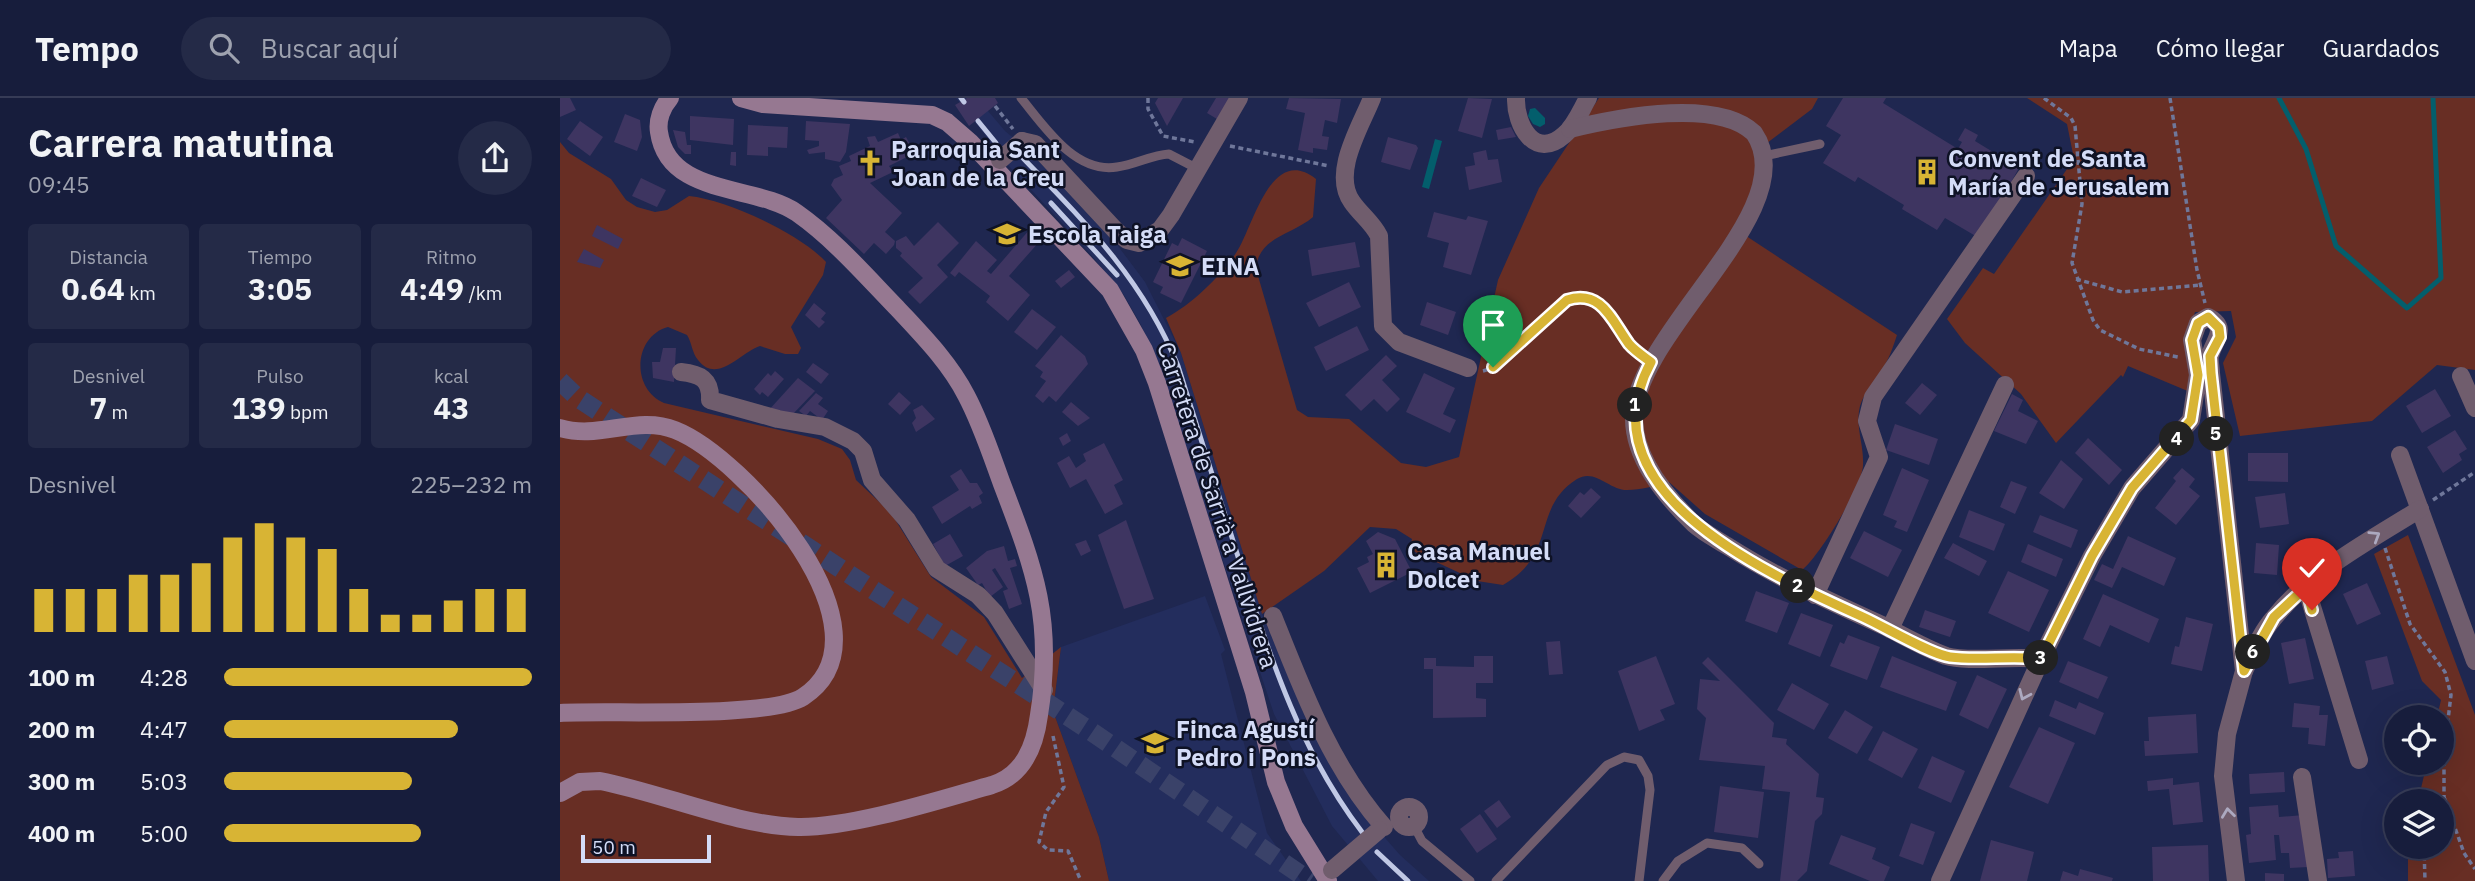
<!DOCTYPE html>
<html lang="es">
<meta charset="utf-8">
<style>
:root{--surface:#171d3c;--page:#242a47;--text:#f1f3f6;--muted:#9ea2af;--line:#363b56;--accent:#d8b434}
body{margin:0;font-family:"IBM Plex Sans",sans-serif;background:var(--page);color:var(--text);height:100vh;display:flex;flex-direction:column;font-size:26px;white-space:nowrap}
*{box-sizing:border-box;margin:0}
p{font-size:23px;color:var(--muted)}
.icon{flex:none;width:38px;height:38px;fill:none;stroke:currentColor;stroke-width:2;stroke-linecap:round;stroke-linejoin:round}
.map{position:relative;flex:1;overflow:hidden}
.panel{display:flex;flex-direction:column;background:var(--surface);width:560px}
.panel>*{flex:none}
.buttons{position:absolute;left:1824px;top:607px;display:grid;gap:14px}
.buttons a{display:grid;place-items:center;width:70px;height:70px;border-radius:50%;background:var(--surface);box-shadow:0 7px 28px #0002,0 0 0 2px var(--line);font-size:35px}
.scale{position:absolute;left:21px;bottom:18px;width:130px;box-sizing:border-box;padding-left:7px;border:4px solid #d4dcf7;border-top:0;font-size:19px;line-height:24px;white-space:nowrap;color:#d4dcf7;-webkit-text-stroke:5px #0e1225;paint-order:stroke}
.pin{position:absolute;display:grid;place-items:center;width:60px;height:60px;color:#fff;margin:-72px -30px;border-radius:50% 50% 50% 0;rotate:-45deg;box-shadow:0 0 7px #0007}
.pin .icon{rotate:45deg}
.km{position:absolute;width:35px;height:35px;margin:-18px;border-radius:50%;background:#222;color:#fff;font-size:19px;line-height:35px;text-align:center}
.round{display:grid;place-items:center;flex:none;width:74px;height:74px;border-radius:37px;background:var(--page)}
.headline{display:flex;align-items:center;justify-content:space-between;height:119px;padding:0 28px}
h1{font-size:38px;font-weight:700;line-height:52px}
.figures{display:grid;grid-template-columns:repeat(3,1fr);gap:10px;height:119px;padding:7px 28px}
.figures div{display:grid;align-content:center;border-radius:7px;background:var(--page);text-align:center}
.figures b{font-size:30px;font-weight:700}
.figures small{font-size:19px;font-weight:400}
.figures p{font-size:19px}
.chart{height:196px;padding:14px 28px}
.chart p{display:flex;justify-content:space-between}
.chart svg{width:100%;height:126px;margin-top:7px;stroke:var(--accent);stroke-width:6}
ul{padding:0 28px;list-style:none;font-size:23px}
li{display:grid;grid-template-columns:112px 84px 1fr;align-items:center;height:52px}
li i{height:18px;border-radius:9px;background:var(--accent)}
header{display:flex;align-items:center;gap:42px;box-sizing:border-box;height:98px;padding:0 35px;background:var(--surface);border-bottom:2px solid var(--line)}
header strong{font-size:33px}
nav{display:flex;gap:38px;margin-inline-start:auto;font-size:24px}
.search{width:490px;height:63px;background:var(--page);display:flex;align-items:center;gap:18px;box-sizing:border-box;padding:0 24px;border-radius:38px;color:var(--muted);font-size:26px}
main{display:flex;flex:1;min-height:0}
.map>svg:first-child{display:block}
</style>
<header>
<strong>Tempo</strong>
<div class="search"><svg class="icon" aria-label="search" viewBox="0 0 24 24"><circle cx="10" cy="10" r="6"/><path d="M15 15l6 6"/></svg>Buscar aquí</div>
<nav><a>Mapa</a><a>Cómo llegar</a><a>Guardados</a></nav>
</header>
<main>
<section class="panel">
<div class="headline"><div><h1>Carrera matutina</h1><p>09:45</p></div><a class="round"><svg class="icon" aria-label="share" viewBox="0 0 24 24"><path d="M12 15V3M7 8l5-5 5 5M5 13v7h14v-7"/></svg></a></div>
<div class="figures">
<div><p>Distancia</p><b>0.64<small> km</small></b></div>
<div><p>Tiempo</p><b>3:05</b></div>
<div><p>Ritmo</p><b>4:49<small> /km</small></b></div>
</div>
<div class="figures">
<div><p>Desnivel</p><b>7<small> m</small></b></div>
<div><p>Pulso</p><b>139<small> bpm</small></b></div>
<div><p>kcal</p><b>43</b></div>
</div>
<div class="chart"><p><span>Desnivel</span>225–232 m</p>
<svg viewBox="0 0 160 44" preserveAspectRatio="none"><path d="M5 44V29M15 44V29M25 44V29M35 44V24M45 44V24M55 44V20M65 44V11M75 44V6M85 44V11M95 44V15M105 44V29M115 44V38M125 44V38M135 44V33M145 44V29M155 44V29"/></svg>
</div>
<ul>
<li><b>100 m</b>4:28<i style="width:100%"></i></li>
<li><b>200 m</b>4:47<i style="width:76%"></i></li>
<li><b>300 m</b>5:03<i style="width:61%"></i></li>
<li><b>400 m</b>5:00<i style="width:64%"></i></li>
</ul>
</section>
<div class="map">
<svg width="1915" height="783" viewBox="0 0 1915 783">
<rect width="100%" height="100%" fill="#1f2750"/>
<g fill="#232d5d">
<path d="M396 0H417L445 33 469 53 558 148 585 184 621 255 702 516 747 623 775 675 805 717 840 757 869 783H818L772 728 714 616 597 264 581 227 564 197 527 152 449 68Z"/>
<path d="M645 498 665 552 661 556 707 735 741 783H549L539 739 493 613 501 549Z"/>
</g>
<g fill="#682e24">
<path d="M1039 0H1258L1252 11 1199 51 1192 95 1174 130 1337 237C1333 249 1329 261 1322 272 1315 284 1304 294 1300 308 1295 329 1304 346 1303 367 1303 387 1259 459 1242 472L1145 416 1109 384C1095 388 1081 392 1067 392 1049 392 1035 370 1017 381 971 410 998 456 943 487L917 483 857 455 850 451 852 441 836 431 810 429 764 473 702 516 621 255 606 220C632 206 659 180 676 155 693 131 710 45 756 81L753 119C732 137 698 139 696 171L737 312 748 319 789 321 841 365 866 369 899 359 938 182 979 90Z"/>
<path d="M1467 0H1915V272L1877 267 1812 323 1680 338 1663 265 1676 239 1671 213 1635 214 1627 239 1630 294 1568 268 1563 279 1561 277 1496 345 1461 296 1405 245 1387 221 1423 170 1434 176 1514 61 1507 26Z"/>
<path d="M0 44 9 55 51 81 66 102 77 109 95 114 107 112 129 98C168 102 240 136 266 164L263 177 231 229 241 250 238 256H225L200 248C181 254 157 287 138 262 132 255 132 245 127 237L108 229C74 238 70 290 104 305L258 341 282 351 290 362 296 382 331 415 371 479 424 519 462 580 501 549 493 613 539 739 549 783H0Z"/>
<path d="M1848 437 1915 617V783H1848V749H1881V704L1858 703 1867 665H1881V620L1877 619 1881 602 1862 583 1814 456Z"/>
</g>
<g fill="#035e6c">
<path d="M975 10 985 20V26L980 29 973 26 968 18 970 11Z"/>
<path d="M875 41 882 43 869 91 862 89Z"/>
</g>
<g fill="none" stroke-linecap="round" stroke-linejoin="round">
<path stroke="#035e6c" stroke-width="5" d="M1719 0 1746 51 1776 148 1847 210 1881 180 1873 0"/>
</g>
<g fill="#3e3561">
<path d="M0 0H10L16 12 0 19Z"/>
<path d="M407 0H435L438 5 409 28 395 7Z"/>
<path d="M598 0H623L607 28 595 5Z"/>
<path d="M656 0H670L657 21 647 15Z"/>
<path d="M729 0 781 1 777 25 765 22 762 38 769 39 767 52 753 50V55L738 52 745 15 726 11Z"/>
<path d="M908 0 932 1 922 40 898 33Z"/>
<path d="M1283 0H1326L1323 5 1398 51 1402 44 1398 42 1405 30 1418 37 1415 43 1459 70 1419 140 1385 120 1377 132 1342 111 1344 107 1298 79 1295 84 1263 65 1281 37 1266 28Z"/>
<path d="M65 16 80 22 82 39 77 53 54 44Z"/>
<path d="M130 18 174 21 173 47 130 42Z"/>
<path d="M20 23 43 39 30 58 7 41Z"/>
<path d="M246 23 290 26 286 54 280 64 265 61V54L249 56 247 52 259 48V43L245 42Z"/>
<path d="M188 27 228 29 227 50 208 49V58L187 57Z"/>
<path d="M951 29 956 39 938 42 936 32Z"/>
<path d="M113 32 125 34 127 47H131V56H125L118 49Z"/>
<path d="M338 35 341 42 346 39 351 48 346 51 349 58 329 68 333 74 310 85 342 115 325 134 335 143 334 147 326 156 314 145 304 156 266 120 282 102 271 87 274 81 283 77 279 68 291 63 289 58 310 48 307 39 315 38 318 44Z"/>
<path d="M828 39 856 47 858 50 850 72 821 64Z"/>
<path d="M926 52 928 62 938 61 942 84 909 92 905 69 915 67 913 55Z"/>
<path d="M171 54H176V68L170 67Z"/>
<path d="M81 80 106 92 97 109 72 98Z"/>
<path d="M874 114 906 122 908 118 928 123 911 177 883 169 889 145 867 139Z"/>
<path d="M378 124 399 145 377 167 388 179 360 206 348 194 363 180 340 158 342 155 336 150V143L346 138 354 148Z"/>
<path d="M37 127 63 141 58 151 32 138Z"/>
<path d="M470 131 479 144 449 178 470 197 448 223 426 204 430 198 399 174 395 179 390 175 416 143 437 162 427 173 431 176Z"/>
<path d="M622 140 647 153 621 205 600 195 603 189 593 184 612 145 618 148Z"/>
<path d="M795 144 800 169 752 178 748 152Z"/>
<path d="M24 151 44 162 40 170 17 164Z"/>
<path d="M509 172 515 179 501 190 495 183Z"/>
<path d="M789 184 801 209 759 229 746 205Z"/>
<path d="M867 204 896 214 888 237 860 227Z"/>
<path d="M254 205 266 215 261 221 265 224 259 230 245 217Z"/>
<path d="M472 211 496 229 477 252 454 234Z"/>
<path d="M797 228 809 252 766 273 754 249Z"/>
<path d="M501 237 525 258 528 266 496 304 489 298 483 305 475 298 486 283 480 279 483 274 475 268Z"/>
<path d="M103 250H116L114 284 93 280 92 264H100Z"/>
<path d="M826 257 837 268 822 282 840 301 827 314 814 301 801 313 785 297Z"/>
<path d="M253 265 269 276 261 286 246 274Z"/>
<path d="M215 273 224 281 208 299 202 294 200 297 194 291 208 275 211 278Z"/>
<path d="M864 275 895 290 883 316 896 322 890 335 846 314Z"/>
<path d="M238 280 255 293 231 318 208 313Z"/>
<path d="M1362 285 1377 297 1360 317 1345 305Z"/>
<path d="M1875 291 1891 318 1862 335 1846 308Z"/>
<path d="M339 294 351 305 340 317 328 306Z"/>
<path d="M256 295 263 300 258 306 268 313 262 322 250 313 246 318 239 313Z"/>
<path d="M1452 296 1463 302 1458 313 1478 323 1466 346 1434 333Z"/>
<path d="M511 304 530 320 518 328 502 314Z"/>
<path d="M362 307 375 321 356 334 352 325 356 320 353 312Z"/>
<path d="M1335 326 1378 341 1369 367 1326 352Z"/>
<path d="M1895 332 1907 351 1899 356 1902 362 1883 375 1867 349Z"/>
<path d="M507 335 511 343 503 348 499 340Z"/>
<path d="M1528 340 1562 372 1549 387 1515 355Z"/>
<path d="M544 345 563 382 554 387 563 406 545 416 526 381 510 390 497 365 509 358 516 370 526 363 523 356Z"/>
<path d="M1688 355H1728V384L1688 383Z"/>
<path d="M1501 362 1523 381 1504 411 1479 395Z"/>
<path d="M1342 370 1369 382 1347 434 1334 429 1337 423 1323 417Z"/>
<path d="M1622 370 1635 381 1629 389 1640 398 1616 427 1595 410 1616 383 1613 380Z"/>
<path d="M401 371 410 385H417L423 395 419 398 422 405 412 411 410 408 382 426 372 409 399 392 390 378Z"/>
<path d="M1451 383 1467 389 1455 416 1440 409Z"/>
<path d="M1031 390 1041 399 1021 420 1008 408 1020 394 1024 397Z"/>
<path d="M1725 395 1729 426 1700 430 1695 399Z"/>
<path d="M1409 412 1445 426 1434 453 1399 439Z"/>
<path d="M1480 417 1518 432 1511 450 1473 434Z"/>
<path d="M566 422 594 501 564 511 538 437Z"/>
<path d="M1304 433 1342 452 1328 479 1290 460Z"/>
<path d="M818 434 835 441 852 474 810 495 797 470 809 464 807 459 813 456 806 443Z"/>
<path d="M390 436 403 458 385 468 373 446Z"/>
<path d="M1568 438 1616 460 1604 488 1562 469 1552 490 1534 482 1542 466 1553 471Z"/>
<path d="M526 442 531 453 521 458 515 446Z"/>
<path d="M1393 445 1427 463 1419 478 1384 460Z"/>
<path d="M1696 445 1719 447 1717 477 1694 475Z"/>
<path d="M1468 446 1503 461 1496 479 1461 464Z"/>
<path d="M444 448 448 463 455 461 457 468 450 470 462 506 449 511 443 493 448 491 435 470 432 472 443 489 430 499 422 485 418 487 406 470 427 453Z"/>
<path d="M1448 473 1489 492 1469 534 1428 515Z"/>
<path d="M1807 485 1821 516 1797 527 1783 496Z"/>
<path d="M1196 493 1229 505 1217 535 1185 523Z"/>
<path d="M1543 496 1599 521 1589 545 1550 527 1540 549 1523 541Z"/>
<path d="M1365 512 1396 523 1390 539 1359 529Z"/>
<path d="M1241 515 1273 527 1260 559 1228 546Z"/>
<path d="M1626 519 1653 526 1642 573 1611 566 1615 548 1619 549Z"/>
<path d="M1288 537 1320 549 1307 582 1270 568 1280 544 1284 546Z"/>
<path d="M1745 540 1754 581 1729 586 1721 545Z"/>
<path d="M1000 543 1003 576 989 577 986 544Z"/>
<path d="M914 558H933V585H916V600L926 601V619L873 620V571H864V560H876V568L914 569Z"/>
<path d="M1096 558 1115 606 1100 612 1105 622 1079 633 1058 573Z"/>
<path d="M1332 558 1397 584 1386 613 1320 589Z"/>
<path d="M1827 558 1834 586 1812 592 1805 563Z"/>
<path d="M1148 559 1214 625 1212 639 1227 641 1226 646 1259 676 1256 699 1264 700 1262 716 1255 723 1247 773 1237 783H1220L1230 694 1202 691 1205 668 1139 662 1146 620 1137 611 1140 581 1160 583 1142 565Z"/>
<path d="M1508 563 1548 579 1538 601 1499 584Z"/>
<path d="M1417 577 1447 591 1428 631 1399 617Z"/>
<path d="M1232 585 1269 606 1254 632 1217 612Z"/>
<path d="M1495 602 1516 611 1519 604 1544 615 1535 637 1489 618Z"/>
<path d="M1734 605 1760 608 1759 617H1768L1765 648 1748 646 1749 630 1732 629Z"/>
<path d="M1285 612 1313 629 1297 656 1268 640Z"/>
<path d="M1636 616 1638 655 1585 658 1584 643H1589L1588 619Z"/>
<path d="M1479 629 1515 645 1488 706 1449 689Z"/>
<path d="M1323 633 1358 651 1342 680 1308 662Z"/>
<path d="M1372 658 1405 673 1391 705 1358 690Z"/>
<path d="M1724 674 1725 694 1690 696 1689 676Z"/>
<path d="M1613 680V687L1639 684 1643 724 1613 727 1609 691 1588 693 1587 683Z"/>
<path d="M1160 688 1204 694 1198 740 1154 734Z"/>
<path d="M939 702 951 719 937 730 924 713Z"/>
<path d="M1718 707 1719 719 1744 717 1748 769 1730 770 1729 755H1721L1719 737H1714L1716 762 1689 765 1686 737 1691 736 1689 709Z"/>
<path d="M920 716 937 741 917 755 900 731Z"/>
<path d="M1351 725 1375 734 1363 767 1339 758Z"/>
<path d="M1281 737 1316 750 1312 761 1330 769 1324 783H1310L1269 766Z"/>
<path d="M1431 742 1474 754 1467 783H1420Z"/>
<path d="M1648 747 1649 783H1593L1592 749Z"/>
<path d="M1793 753 1795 778 1768 780 1767 761 1779 760 1778 754Z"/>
<path d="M1520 771 1553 780 1552 783H1500L1503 773 1518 778Z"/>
<path d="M1705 775 1724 776V783H1705Z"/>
</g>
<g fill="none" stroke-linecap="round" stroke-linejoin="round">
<path stroke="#3a4269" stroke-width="19" stroke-dasharray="19 10" stroke-linecap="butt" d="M0 283 18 300 532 634 750 783"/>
<g stroke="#6f779a" stroke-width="3.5" stroke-dasharray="5 3.5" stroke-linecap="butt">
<path d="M588 0V11L603 38 635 44"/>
<path d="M1484 0 1511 20 1515 28 1522 106 1512 165 1533 222 1540 232 1579 251 1618 259"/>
<path d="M1610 0 1637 172 1645 205"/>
<path d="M435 8 453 31"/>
<path d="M670 48 769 68"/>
<path d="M1516 181 1562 194 1641 187"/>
<path d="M923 273C959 264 996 178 1038 204 1057 216 1062 242 1079 255"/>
<path d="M1873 402 1915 374"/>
<path d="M1825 450 1850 526 1885 574 1891 597 1884 655V698L1880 704"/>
<path d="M493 638 504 689 486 714 479 744 488 752 508 753 521 783"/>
<path d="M1884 699 1904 755 1915 771"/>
<path d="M1864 749 1865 783"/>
</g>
<g stroke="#705d6d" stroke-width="9">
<path d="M461 0C484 28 515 76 557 69 575 67 591 57 609 56L638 71"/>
<path d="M1204 58 1260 46"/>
<path d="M854 728 862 743 910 783"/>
<path d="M936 783 1047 667 1064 659 1079 662 1088 678 1090 692 1079 783"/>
<path d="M1103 783 1118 763 1147 745 1182 750 1199 766"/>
</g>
<g stroke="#705d6d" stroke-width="18">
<path d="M812 0C801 28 771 75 792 104 801 117 812 124 819 138L823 228 839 244 908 270"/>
<path d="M956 0C955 27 975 63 1004 37 1015 28 1021 12 1028 0"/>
<path d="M1010 31C1060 19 1157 0 1194 35 1246 111 1076 233 1074 318 1073 360 1105 398 1134 426 1144 435 1158 442 1169 449 1218 480 1271 504 1324 528 1344 538 1365 550 1386 558 1408 565 1455 557 1481 561"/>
<path d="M462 43 475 46 556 133 567 142 579 145 600 132 611 117 679 0"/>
<path d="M121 274C140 276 151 281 150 302L218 321 265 329 293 343 303 353 312 382 347 422 377 471 418 497 435 515 484 592"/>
<path d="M1901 278 1915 310"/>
<path d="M1840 357 1915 563"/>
<path d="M1746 489 1799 662"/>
<path d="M1255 497 1319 359 1307 323 1313 299 1466 78"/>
<path d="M713 518C742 591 771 669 824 729"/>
<path d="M1330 531 1445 287"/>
<path d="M1684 573C1693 555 1700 536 1713 521 1751 473 1809 443 1860 411"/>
<path d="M1742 679 1758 783"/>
<circle cx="849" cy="719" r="10"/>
<path d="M1380 783 1481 561 1532 458 1572 390 1631 322 1638 277 1632 242 1638 225 1648 219C1669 230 1654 242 1650 258 1649 263 1651 270 1651 275L1684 573 1667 636 1663 678 1676 783"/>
</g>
<g stroke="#967891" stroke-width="18">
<path d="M181 0 203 6 372 17 387 24 410 44 550 192 584 252 597 285 694 594 716 684 734 728 768 783"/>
<path d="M0 330C39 342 77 317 115 332 184 359 340 535 243 599 209 621 49 612 0 615"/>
<path d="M0 695 20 684 40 683C102 695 178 728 238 729 291 730 379 702 432 687 464 677 475 648 479 617 494 523 475 472 442 386 431 356 421 325 406 297 389 264 362 237 337 210 306 178 274 141 237 115 196 86 108 99 99 34 97 22 102 9 110 0"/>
</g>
<g stroke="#c0c8e5" stroke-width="5">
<path d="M401 0 404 4"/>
<path d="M418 23 436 45"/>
<path d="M460 57C524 123 583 181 618 268 639 334 660 400 680 465 711 561 740 653 802 734"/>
<path d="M491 105 557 177"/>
<path d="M817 754 848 783"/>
</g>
<g stroke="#705d6d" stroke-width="18">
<path d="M440 62 462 43"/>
<path d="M772 772 819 732"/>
</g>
</g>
<defs><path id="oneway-chevron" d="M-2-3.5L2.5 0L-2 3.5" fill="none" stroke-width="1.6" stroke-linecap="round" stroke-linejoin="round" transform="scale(1.75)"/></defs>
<g stroke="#aca9c0">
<use href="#oneway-chevron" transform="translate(1815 438) rotate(-32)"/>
<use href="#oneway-chevron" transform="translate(1464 597) rotate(114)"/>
<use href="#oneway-chevron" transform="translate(1668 715) rotate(-97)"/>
</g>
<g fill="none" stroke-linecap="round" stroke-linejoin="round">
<g stroke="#fff" stroke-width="14">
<path id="route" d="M933 269 1007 202C1042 191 1052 223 1069 246 1075 253 1083 258 1091 264 1020 395 1211 477 1303 519 1325 529 1370 556 1390 559 1420 563 1451 557 1481 561L1532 458 1572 390 1631 322 1638 277 1632 242 1638 225 1648 219 1659 230 1660 239 1650 258 1651 275 1684 573 1714 519 1746 489 1752 512"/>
</g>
<use href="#route" stroke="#d8b434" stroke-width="9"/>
</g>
<defs>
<g id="church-bare" transform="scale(2.1)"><path d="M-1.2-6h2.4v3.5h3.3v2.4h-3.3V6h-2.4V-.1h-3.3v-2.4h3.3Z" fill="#d8b434" stroke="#0e1225" stroke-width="2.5" paint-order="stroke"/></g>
<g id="building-bare" transform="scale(2.1)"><path d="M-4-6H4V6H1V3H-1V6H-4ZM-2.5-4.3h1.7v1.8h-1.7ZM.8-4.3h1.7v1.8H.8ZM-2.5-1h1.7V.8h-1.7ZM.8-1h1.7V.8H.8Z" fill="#d8b434" stroke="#0e1225" stroke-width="2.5" paint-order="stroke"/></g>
<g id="school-bare" transform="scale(2.1)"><path d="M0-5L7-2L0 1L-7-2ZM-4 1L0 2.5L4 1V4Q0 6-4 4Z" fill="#d8b434" stroke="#0e1225" stroke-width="2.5" paint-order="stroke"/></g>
<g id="university-bare" transform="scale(2.1)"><path d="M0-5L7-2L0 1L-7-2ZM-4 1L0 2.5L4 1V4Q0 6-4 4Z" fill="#d8b434" stroke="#0e1225" stroke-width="2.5" paint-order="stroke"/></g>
</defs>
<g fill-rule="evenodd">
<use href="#church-bare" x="310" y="65"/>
<use href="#building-bare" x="1367" y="74"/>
<use href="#school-bare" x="447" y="136"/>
<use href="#university-bare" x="620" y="168"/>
<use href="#building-bare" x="826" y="467"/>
<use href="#university-bare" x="595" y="645"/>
</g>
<g text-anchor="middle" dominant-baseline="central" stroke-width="5" stroke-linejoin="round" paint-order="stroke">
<g font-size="24" font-weight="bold" fill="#d4dcf7" stroke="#0e1225" text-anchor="start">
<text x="331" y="51">Parroquia Sant<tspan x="331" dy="28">Joan de la Creu</tspan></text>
<text x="1388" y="60">Convent de Santa<tspan x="1388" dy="28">María de Jerusalem</tspan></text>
<text x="468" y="136">Escola Taiga</text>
<text x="641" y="168">EINA</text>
<text x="847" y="453">Casa Manuel<tspan x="847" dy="28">Dolcet</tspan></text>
<text x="616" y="631">Finca Agustí<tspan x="616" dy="28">Pedro i Pons</tspan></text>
</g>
<g font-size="24" fill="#d4dcf7" stroke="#0e1225">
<text transform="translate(658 407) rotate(72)">Carretera de Sarrià a Vallvidrera</text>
</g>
</g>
</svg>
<div class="buttons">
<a><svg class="icon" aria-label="locate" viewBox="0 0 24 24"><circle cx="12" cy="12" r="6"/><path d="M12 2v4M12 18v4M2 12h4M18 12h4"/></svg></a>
<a><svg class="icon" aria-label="layers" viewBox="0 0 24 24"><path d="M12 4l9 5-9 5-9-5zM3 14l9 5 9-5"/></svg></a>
</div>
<div class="scale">50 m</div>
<div class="pin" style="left:933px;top:269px;background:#1e9e55"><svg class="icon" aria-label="arrive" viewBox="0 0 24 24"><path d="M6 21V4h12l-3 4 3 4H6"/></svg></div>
<div class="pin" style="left:1752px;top:512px;background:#d93025"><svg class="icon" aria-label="check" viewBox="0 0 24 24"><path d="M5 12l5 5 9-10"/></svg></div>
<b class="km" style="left:1075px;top:307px">1</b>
<b class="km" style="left:1238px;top:488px">2</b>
<b class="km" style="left:1481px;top:560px">3</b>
<b class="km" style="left:1617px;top:341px">4</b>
<b class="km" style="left:1656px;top:336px">5</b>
<b class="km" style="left:1693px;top:554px">6</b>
</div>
</main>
